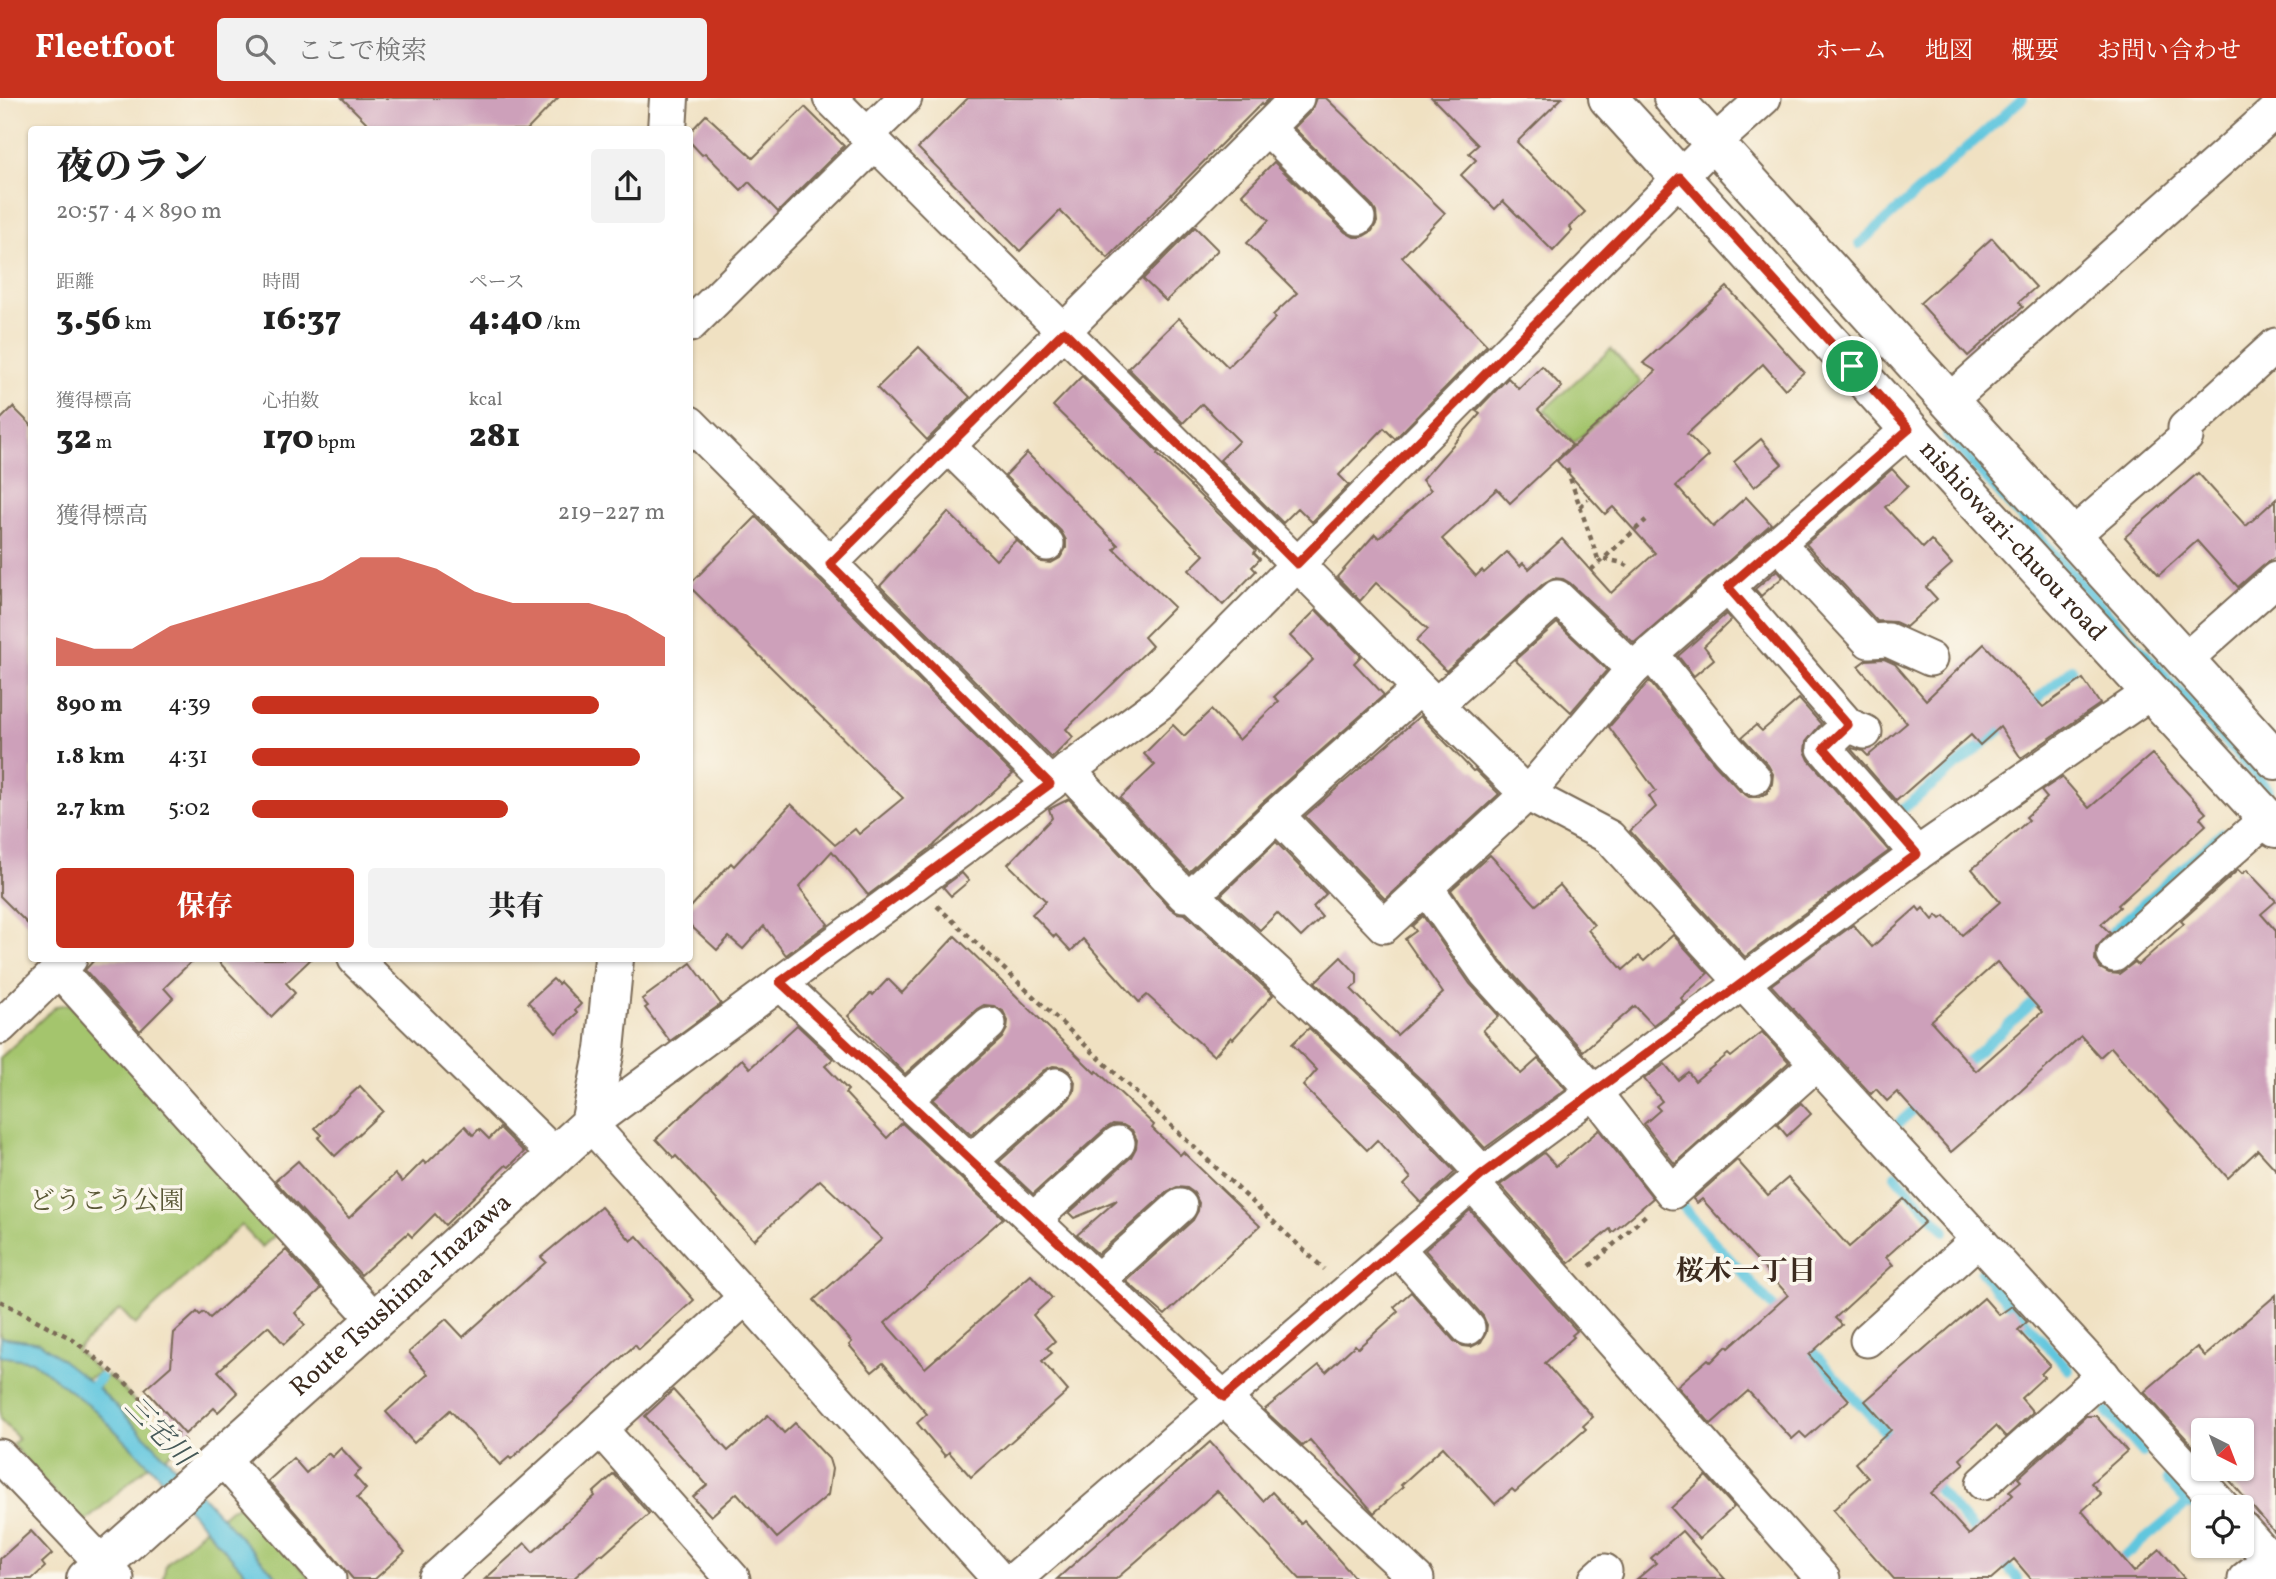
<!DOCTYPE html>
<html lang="ja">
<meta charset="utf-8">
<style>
:root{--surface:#fff;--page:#f2f2f2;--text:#222;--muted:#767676;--accent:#c8321e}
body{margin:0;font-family:Vollkorn,"Noto Serif JP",serif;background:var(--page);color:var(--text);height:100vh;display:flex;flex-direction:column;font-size:26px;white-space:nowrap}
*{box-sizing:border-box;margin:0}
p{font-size:23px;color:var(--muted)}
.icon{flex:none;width:38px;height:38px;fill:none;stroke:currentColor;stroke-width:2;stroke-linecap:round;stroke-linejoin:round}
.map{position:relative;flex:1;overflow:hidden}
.sheet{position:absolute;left:28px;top:28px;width:665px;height:836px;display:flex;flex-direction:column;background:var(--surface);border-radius:7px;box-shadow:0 2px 5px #0004}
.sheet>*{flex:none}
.needle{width:46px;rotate:138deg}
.controls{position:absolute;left:2191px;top:1320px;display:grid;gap:14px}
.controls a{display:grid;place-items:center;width:63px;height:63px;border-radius:7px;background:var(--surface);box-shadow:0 2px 5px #0004;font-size:35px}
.pin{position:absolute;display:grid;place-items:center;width:60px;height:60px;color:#fff;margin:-30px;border:4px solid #fff;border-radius:50%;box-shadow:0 2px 7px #0007}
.round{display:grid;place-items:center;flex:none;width:74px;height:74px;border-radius:7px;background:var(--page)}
.overview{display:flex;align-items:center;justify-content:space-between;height:119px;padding:0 28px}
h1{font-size:38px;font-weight:800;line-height:52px}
.figures{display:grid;grid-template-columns:repeat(3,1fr);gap:10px;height:119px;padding:7px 28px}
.figures div{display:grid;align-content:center}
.figures b{font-size:35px;font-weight:800}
.figures small{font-size:19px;font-weight:400}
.figures p{font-size:19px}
.chart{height:196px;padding:14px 28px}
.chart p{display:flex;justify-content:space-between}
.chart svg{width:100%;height:126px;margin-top:7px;fill:var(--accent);opacity:.7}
.primary-button{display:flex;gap:14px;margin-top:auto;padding:14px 28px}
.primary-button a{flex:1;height:80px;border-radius:7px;background:var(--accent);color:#fff;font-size:28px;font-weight:800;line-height:80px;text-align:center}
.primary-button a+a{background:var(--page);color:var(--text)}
ul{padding:0 28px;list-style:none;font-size:23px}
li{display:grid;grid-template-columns:112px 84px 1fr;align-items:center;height:52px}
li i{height:18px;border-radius:9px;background:var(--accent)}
header{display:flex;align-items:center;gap:42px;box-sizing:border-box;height:98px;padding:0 35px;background:var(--accent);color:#fff}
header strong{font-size:33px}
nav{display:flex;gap:38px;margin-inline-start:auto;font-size:24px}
.search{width:490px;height:63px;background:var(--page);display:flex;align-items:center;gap:18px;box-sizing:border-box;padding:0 24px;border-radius:7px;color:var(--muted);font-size:26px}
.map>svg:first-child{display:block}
</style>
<header>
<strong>Fleetfoot</strong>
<div class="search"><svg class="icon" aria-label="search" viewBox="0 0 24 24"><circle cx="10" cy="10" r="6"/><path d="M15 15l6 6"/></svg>ここで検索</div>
<nav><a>ホーム</a><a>地図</a><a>概要</a><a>お問い合わせ</a></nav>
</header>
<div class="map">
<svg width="2276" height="1481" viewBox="0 0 2276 1481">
<rect width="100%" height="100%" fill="#fbf7ec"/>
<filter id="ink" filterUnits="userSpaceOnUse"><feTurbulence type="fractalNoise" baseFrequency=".0143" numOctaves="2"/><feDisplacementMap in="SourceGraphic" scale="14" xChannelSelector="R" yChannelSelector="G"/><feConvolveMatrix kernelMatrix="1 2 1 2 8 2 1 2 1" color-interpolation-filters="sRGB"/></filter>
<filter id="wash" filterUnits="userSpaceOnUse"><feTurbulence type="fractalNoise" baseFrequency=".00686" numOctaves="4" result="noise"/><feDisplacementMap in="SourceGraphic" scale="28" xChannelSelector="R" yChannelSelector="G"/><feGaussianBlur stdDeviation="1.57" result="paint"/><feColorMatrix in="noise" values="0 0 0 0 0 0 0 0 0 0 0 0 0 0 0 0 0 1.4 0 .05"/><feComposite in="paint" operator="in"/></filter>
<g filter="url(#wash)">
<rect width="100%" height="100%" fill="#f0e1c2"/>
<g fill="#a4c56d" stroke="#707846" stroke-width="2">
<path d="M1611 251 1641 284 1574 345 1544 312Z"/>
<path d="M69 906 280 1133 262 1149 241 1127 135 1227 120 1211 76 1252 100 1275 86 1281 40 1245 0 1239V960L56 908Z"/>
<path d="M0 1258 32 1263 96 1313 149 1367 86 1423H79L12 1346 19 1341 0 1321Z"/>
<path d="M107 1277 127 1295 176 1350 165 1359 98 1290Z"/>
<path d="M243 1406 311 1481H279L221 1419 230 1411Z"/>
<path d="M205 1430 251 1481H163L166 1466Z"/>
</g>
<path fill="#61c6de" stroke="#4e787e" stroke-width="2" d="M0 1239 40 1245 98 1290 185 1379 279 1481H251L149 1367 96 1313 32 1263 0 1258Z"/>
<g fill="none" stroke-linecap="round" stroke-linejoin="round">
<g stroke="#61c6de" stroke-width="10">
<path d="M1859 146 2023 0"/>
<path d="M1947 338 2269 692"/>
<path d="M2026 610 2072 571"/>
<path d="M1893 719 2009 625"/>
<path d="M2097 847 2222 735"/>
<path d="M1959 971 2042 897"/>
<path d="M1899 1025 1922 1004"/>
<path d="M1895 1077 1945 1133"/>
<path d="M1675 1100 1782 1219"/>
<path d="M1981 1174 2069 1272"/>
<path d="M1806 1246 1894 1344"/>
<path d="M86 1295 100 1280"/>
<path d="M2107 1314 2143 1355"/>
<path d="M1928 1381 1981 1440"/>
<path d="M2167 1382 2190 1407"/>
<path d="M2197 1415 2203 1422"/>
<path d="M1998 1459 2018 1481"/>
<path d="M2097 1481 2188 1405"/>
</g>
</g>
<g id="blocks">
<g fill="#cda0ba" fill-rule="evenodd">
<path d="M342 0H558L527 32H374Z"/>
<path d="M968 0H1270L1263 7 1262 5 1108 160 1060 113 1020 153 918 50Z"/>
<path d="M1316 0H1326L1445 115 1402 159 1487 247 1395 341 1384 330 1339 377 1349 387 1312 424 1298 410 1283 425 1220 362 1239 343 1202 306 1183 325 1128 270 1179 220 1228 269 1276 220 1273 217 1297 195 1247 145 1269 122 1242 96 1274 64 1345 134 1354 139H1362L1372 133 1377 124 1376 114 1372 107 1294 30 1311 13Z"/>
<path d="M1432 0H1562L1517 44 1585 114 1569 129 1572 133 1553 153 1503 103 1495 111 1461 77 1476 62 1469 55 1478 47Z"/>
<path d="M805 9 844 48 778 114 749 84 741 92 705 55 702 57 690 44V34L706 17 753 60Z"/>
<path d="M1195 129 1218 152 1166 203 1143 181Z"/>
<path d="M1992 140 2036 189 2019 204 2023 209 1968 258 1920 205Z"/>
<path d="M1727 189 1804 274 1785 291 1763 266 1687 336 1709 358 1676 388 1713 429 1746 399 1771 426 1634 545 1570 485 1563 481 1553 480 1544 485 1446 573 1416 543 1428 531 1376 485 1360 503 1337 479 1375 436 1379 440 1431 392 1422 382 1480 316 1476 313 1508 280 1519 291 1542 268 1562 289 1538 312 1572 347 1510 405 1497 391 1442 441 1476 478 1482 472 1484 475 1507 454 1520 468 1523 465 1529 471 1562 441 1611 495 1655 455 1613 409 1605 416 1557 363 1656 273 1643 265Z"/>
<path d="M919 249 970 299 927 342 877 290Z"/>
<path d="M1082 278 1158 354 1157 356 1256 452 1254 455 1260 461 1252 469 1256 473 1223 507 1189 472 1204 457 1131 382 1130 383 1053 308Z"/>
<path d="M13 309 32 328V830L0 798V322Z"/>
<path d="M1761 341 1782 366 1754 389 1734 364Z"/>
<path d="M1027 355 1118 447 1114 451 1174 509 1144 539 1152 548 1066 631 1073 639 1052 660 880 488 948 414 996 462 1016 442 1041 464 1051 465 1060 460 1066 450V442L1061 433 1005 378Z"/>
<path d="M1892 371 1908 388 1885 409 1923 450 1931 442 1952 466 1926 489 1937 501 1906 529 1895 524 1877 523 1806 446Z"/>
<path d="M2198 375 2246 428 2276 401V459L2263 467 2238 489 2197 443 2159 477 2125 439Z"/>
<path d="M756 419 1013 676 934 747 936 746 868 797 832 753 799 789 828 826 786 857 764 828 743 851 729 839 717 852 690 827V810L731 765 734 768 791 706 835 747 855 731 859 736 903 700 690 489V486Z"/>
<path d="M1777 472 1783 479 1761 498 1755 491Z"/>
<path d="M1316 512 1361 558 1354 565 1384 597 1264 703 1189 774 1120 700 1155 667 1144 656 1173 627 1184 638 1211 612 1239 642 1279 603 1274 599 1313 562 1290 538Z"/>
<path d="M1726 516 1731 522 1704 548 1714 561 1694 578 1678 558Z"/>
<path d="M1557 525 1607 572 1571 614 1515 562Z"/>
<path d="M1984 546 2043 609 2083 581 2100 606 2021 660 2000 629 1980 647 1971 637 1896 703 1851 651 1852 650 1863 653 1868 658 1907 625 1858 568 1866 562 1884 561 1895 566 1926 602Z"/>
<path d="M1649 583 1714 665 1740 693 1749 699H1759L1767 695 1772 686 1773 676 1768 667 1742 639 1756 627 1762 633 1799 601 1821 626 1806 644 1805 653 1809 662 1889 753 1745 859 1630 733 1656 709 1649 698 1656 693 1609 629Z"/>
<path d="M1420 618 1473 673 1475 672 1499 696 1385 801 1305 718Z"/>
<path d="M2152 656 2206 715 2200 720 2206 727 2118 807 2120 809 2101 826 2110 835 2096 850 2095 862 2100 870 2109 875 2119 876 2135 864 2138 867 2184 826 2181 823 2238 772 2242 776 2247 772 2276 803 2261 816 2276 833V1072L2258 1052 2228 1080 2111 949 2100 959 2081 938 2001 1011 1951 1054 1897 994 1887 1003 1876 991 1871 996 1771 887 1853 827 1872 849 1917 809 1920 813 1923 810 1933 822 1937 817 1941 821 1945 818 1962 837 2000 804 1972 771 2029 722 2026 719 2047 700 2041 693 2062 679 2089 710ZM1997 864 2042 914 1976 973 1931 923Z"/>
<path d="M1069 701 1170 810 1177 815 1185 816 1273 897 1233 941 1231 939 1214 958 1147 897 1139 904 1083 841 1071 853 1056 837 1054 839 1032 816 1046 803 1008 766 1052 720 1049 711Z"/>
<path d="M1276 744 1326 796 1313 809 1322 819 1301 839 1277 815 1260 832 1221 797Z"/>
<path d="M1490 757 1536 807 1560 787 1594 827 1588 832 1623 872 1639 858 1644 863 1673 837 1708 875 1681 900 1684 904 1653 927 1635 908 1583 953 1501 863 1451 792Z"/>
<path d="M962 775 969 783 951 798 943 789Z"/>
<path d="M1423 818 1470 886 1499 918 1483 932 1521 976 1538 961 1566 991 1485 1050 1427 987 1315 884 1341 859 1357 876V886L1351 891 1397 937 1443 895 1405 841 1416 833 1412 828Z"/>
<path d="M955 838 1095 975 1097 973 1154 1027 1152 1030 1180 1057 1183 1054 1260 1128 1165 1217 1126 1183 1193 1122 1198 1113 1199 1105 1194 1095 1187 1090 1177 1089 1168 1093 1098 1156 1077 1137 1117 1102 1074 1120 1069 1115 1131 1059 1136 1050 1137 1042 1132 1032 1123 1027 1113 1026 1106 1030 1033 1096 999 1064 1069 1001 1074 994 1075 984 1070 974 1063 969 1053 968 1044 972 971 1037 933 1002 1002 940 1007 931 1008 923 1003 913 994 908 984 907 977 911 905 976 848 918 871 895 873 897 888 881 902 895Z"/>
<path d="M95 861H194L164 890 173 900 140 933 85 872Z"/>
<path d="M216 861H311L286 885 295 895 271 919Z"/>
<path d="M691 865 721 906 670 943 645 910 648 908 642 901Z"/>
<path d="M553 881 558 886 560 884 581 906 575 912 577 915 556 935 528 904Z"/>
<path d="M797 927 833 961 825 968 848 992 845 995 887 1040 902 1025 1003 1120 885 1225 925 1270 1031 1177 1052 1200 1033 1217 1055 1243 1047 1250 1052 1255 1042 1263 1068 1293 971 1379 949 1354 945 1358 917 1325 927 1316 883 1265 872 1274 849 1247 852 1244 814 1202 882 1141 820 1082 754 1142 676 1058 674 1060 656 1041 742 961 750 970Z"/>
<path d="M1309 930 1400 1015 1455 1074 1421 1105 1404 1087 1411 1080 1377 1042 1367 1052 1303 988 1317 972 1292 946Z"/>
<path d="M1762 934 1789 964 1675 1066 1644 1026 1660 1012 1656 1008 1662 1003 1644 981 1665 966 1678 982 1688 974 1695 983 1728 956 1731 959Z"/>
<path d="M360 988 383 1013 335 1058 318 1040 322 1037 315 1030Z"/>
<path d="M1801 1005 1811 1016 1787 1038 1777 1026Z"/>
<path d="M465 1028 473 1037 479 1031 489 1041 500 1030 524 1054 509 1069 506 1067 445 1127 435 1116 412 1139 408 1135 361 1177 275 1083 298 1063 349 1120 395 1076 402 1084 423 1063 426 1066Z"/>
<path d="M1599 1032 1653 1100 1612 1135 1610 1131 1569 1165 1500 1087 1544 1055 1556 1068Z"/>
<path d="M1737 1062 1768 1097 1788 1080 1849 1149 1904 1101 1925 1124 1886 1159 1893 1167 1835 1220 1842 1227 1809 1257 1849 1302 1806 1340 1800 1334 1792 1341 1748 1293 1711 1326 1677 1288 1708 1261 1711 1264 1727 1248 1729 1250 1788 1197 1702 1101 1697 1105 1693 1101Z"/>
<path d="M601 1109 631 1143 637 1138 694 1202 639 1252 635 1247 511 1361 509 1359 500 1367 450 1312 414 1345 386 1314 428 1276 409 1254 446 1221 463 1239 546 1164 541 1159Z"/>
<path d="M1470 1112 1577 1233 1572 1237 1574 1239 1545 1265 1593 1319 1583 1328 1586 1331 1515 1394 1512 1391 1495 1406 1443 1349 1401 1387 1403 1389 1374 1415 1310 1342 1303 1348 1264 1312 1319 1267 1326 1274 1355 1247 1358 1250 1398 1214 1394 1209 1411 1194 1454 1243 1463 1248 1471 1249 1481 1244 1486 1235 1487 1227 1483 1218 1425 1152Z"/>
<path d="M286 1152 321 1191 295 1215 305 1227 284 1246 268 1228 218 1273 238 1295 218 1314 214 1310 185 1336 145 1291 171 1268 174 1235 197 1214 200 1217 204 1214 210 1220Z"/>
<path d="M2276 1197V1436L2219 1370H2242V1332H2203V1359L2144 1294 2197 1249 2205 1258Z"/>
<path d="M1984 1200 1999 1217 2012 1208 2027 1224 2018 1232 2050 1267 2041 1276 2044 1279 2021 1300 2033 1314 2006 1339 1996 1328 1960 1361 1964 1366 1931 1395 1969 1437 2013 1397 2009 1393 2021 1383 2018 1380 2086 1318H2096L2127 1353 2091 1385 2101 1396 2082 1413 2134 1474 2160 1451 2185 1481H2031L2014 1461 1991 1481H1894L1833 1412 1868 1380 1855 1365 1891 1332 1865 1303Z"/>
<path d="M673 1292 728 1353 768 1317 784 1335 795 1325 829 1361 832 1371 828 1397 777 1440 737 1395 711 1418 693 1399 707 1387 645 1318Z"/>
<path d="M1210 1344 1263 1403 1272 1394 1301 1426 1304 1423 1356 1481H1300L1217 1393 1116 1481H1057Z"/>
<path d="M341 1350 361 1372 354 1378 366 1391 357 1400 405 1454 375 1481H353L268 1383 293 1360 306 1375 328 1355 332 1359Z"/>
<path d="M614 1376 649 1416 603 1457 601 1456 573 1481H485L525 1445 533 1454 595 1398 593 1395Z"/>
<path d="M1706 1378 1734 1409 1699 1441 1671 1410Z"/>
<path d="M31 1433 52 1456 42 1465 45 1469 32 1481H0V1461Z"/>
<path d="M1682 1433 1725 1481H1637L1656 1465 1651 1460Z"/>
</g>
</g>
</g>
<g filter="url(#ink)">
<use href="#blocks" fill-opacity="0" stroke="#7a6a57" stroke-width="2"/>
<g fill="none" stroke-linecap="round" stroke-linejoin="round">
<g stroke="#7a6a57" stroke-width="37">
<g id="minor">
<path d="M830 0 1297 466 1436 607 1527 696 1609 739 2223 1409"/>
<path d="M1267 30 1358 120"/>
<path d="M867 37 905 0"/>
<path d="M690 227 875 45"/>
<path d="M1949 303 2276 12"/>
<path d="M690 325 1050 686"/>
<path d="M948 348 1047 446"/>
<path d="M2072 438 2186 339 2185 330 2276 247"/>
<path d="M1778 445 1869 543 1888 542 1930 561"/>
<path d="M830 466 1297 0"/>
<path d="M1728 489 1848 627 1865 634"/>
<path d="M1651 555 1728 652 1754 680"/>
<path d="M2185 562 2276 481"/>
<path d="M1436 607 1557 499 1633 571"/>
<path d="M1848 627 1824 650 1917 756"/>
<path d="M1068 672 1184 797H1193L1414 1001 1483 1076"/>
<path d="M1277 717 1384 828 1527 696 1633 571 1909 331"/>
<path d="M1426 789 1486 875 1594 994 1672 1094 1817 965"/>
<path d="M1193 797 1277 717 1419 591"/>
<path d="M2114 857 2267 720"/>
<path d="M355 861 555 1057"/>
<path d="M59 872 375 1222"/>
<path d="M780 885 1417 1481"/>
<path d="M0 929 70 861"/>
<path d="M905 1002 989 926"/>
<path d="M971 1063 1056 987"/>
<path d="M1472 1085 1823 1481"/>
<path d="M1034 1121 1118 1045"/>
<path d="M1397 1150 1468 1230"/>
<path d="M1098 1182 1180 1108"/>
<path d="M1867 1242 1979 1141"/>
<path d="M600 1331 733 1481"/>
<path d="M0 1358 117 1481"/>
<path d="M221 1359 329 1481"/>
<path d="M1983 1385 2103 1277"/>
<path d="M2242 1430 2276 1468"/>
<path d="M435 1481 746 1199"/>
<path d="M999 1481 590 1026 1161 604 1714 45 1764 0"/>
<path d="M1015 1481 1483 1076 1917 756 2151 594"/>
<path d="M1596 1481 1605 1473"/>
<path d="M2245 1481 2276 1456"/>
</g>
</g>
<g stroke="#7a6a57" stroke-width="42">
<g id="major">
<path id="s1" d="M1608 0 1909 331 2276 730"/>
<path d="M1673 0 2276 662"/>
<path d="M667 32 669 0"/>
<path id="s2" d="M86 1481 375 1222 590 1026 605 952 614 861"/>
</g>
</g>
<g stroke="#7a6a57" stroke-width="4.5" stroke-dasharray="5 5" stroke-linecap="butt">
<path d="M1567 371 1599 464"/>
<path d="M1580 409 1588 401"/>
<path d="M1604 461 1619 464 1630 469"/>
<path d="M1591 472 1646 422"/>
<path d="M937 808 1324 1171"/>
<path d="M1590 1168 1648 1115"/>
<path d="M0 1203 72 1241 125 1284 187 1346"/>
</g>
<use href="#minor" stroke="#fff" stroke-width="33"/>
<use href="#major" stroke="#fff" stroke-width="38"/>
</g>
</g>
<g fill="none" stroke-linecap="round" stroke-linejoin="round" filter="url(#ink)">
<g stroke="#fff" stroke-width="14">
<path id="route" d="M1680 79 1909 331 1728 489 1848 627 1824 650 1917 756 1483 1076 1224 1299 780 884 1050 686 830 466 1064 233 1297 466Z"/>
</g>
<use href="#route" stroke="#c8321e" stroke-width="9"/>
</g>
<g text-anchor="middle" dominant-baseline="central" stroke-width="7" stroke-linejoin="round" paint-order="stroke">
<g font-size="26" fill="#3b2a1e" stroke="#fbf7ec">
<text stroke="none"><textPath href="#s1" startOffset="600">nishiowari-chuou road</textPath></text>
<text stroke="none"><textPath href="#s2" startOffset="424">Route Tsushima-Inazawa</textPath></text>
</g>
<g font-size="26" fill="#5a5836" stroke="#fbf7ec">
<text x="107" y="1104">どうこう公園</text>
</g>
<g font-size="28" font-weight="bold" fill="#3b2a1e" stroke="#fbf7ec">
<text x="1746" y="1174">桜木一丁目</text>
</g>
<g font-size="28" font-style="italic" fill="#465958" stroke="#fbf7ec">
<text transform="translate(158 1334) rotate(46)">三宅川</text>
</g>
</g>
</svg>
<div class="controls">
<a><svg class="needle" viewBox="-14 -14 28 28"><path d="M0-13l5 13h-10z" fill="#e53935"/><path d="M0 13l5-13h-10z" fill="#767676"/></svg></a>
<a><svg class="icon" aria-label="locate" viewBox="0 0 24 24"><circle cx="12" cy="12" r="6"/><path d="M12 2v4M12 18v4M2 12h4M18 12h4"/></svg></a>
</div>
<div class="pin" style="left:1852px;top:268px;background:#1e9e55"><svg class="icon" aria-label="arrive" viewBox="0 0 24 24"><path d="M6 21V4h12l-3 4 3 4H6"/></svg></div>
<section class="sheet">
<div class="overview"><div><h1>夜のラン</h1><p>20:57 · 4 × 890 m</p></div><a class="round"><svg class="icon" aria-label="share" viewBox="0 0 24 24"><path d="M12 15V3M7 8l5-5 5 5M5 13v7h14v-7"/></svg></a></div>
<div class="figures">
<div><p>距離</p><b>3.56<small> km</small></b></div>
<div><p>時間</p><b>16:37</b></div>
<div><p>ペース</p><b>4:40<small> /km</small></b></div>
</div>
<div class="figures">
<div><p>獲得標高</p><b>32<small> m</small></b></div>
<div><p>心拍数</p><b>170<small> bpm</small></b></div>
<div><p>kcal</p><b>281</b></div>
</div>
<div class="chart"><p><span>獲得標高</span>219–227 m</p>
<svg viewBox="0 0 160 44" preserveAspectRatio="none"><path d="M0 44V34L10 38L20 38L30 30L40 26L50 22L60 18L70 14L80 6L90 6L100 10L110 18L120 22L130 22L140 22L150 26L160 34V44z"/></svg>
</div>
<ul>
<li><b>890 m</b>4:39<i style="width:84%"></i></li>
<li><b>1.8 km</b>4:31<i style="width:94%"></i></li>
<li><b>2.7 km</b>5:02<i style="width:62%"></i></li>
</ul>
<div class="primary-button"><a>保存</a><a>共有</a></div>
</section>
</div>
